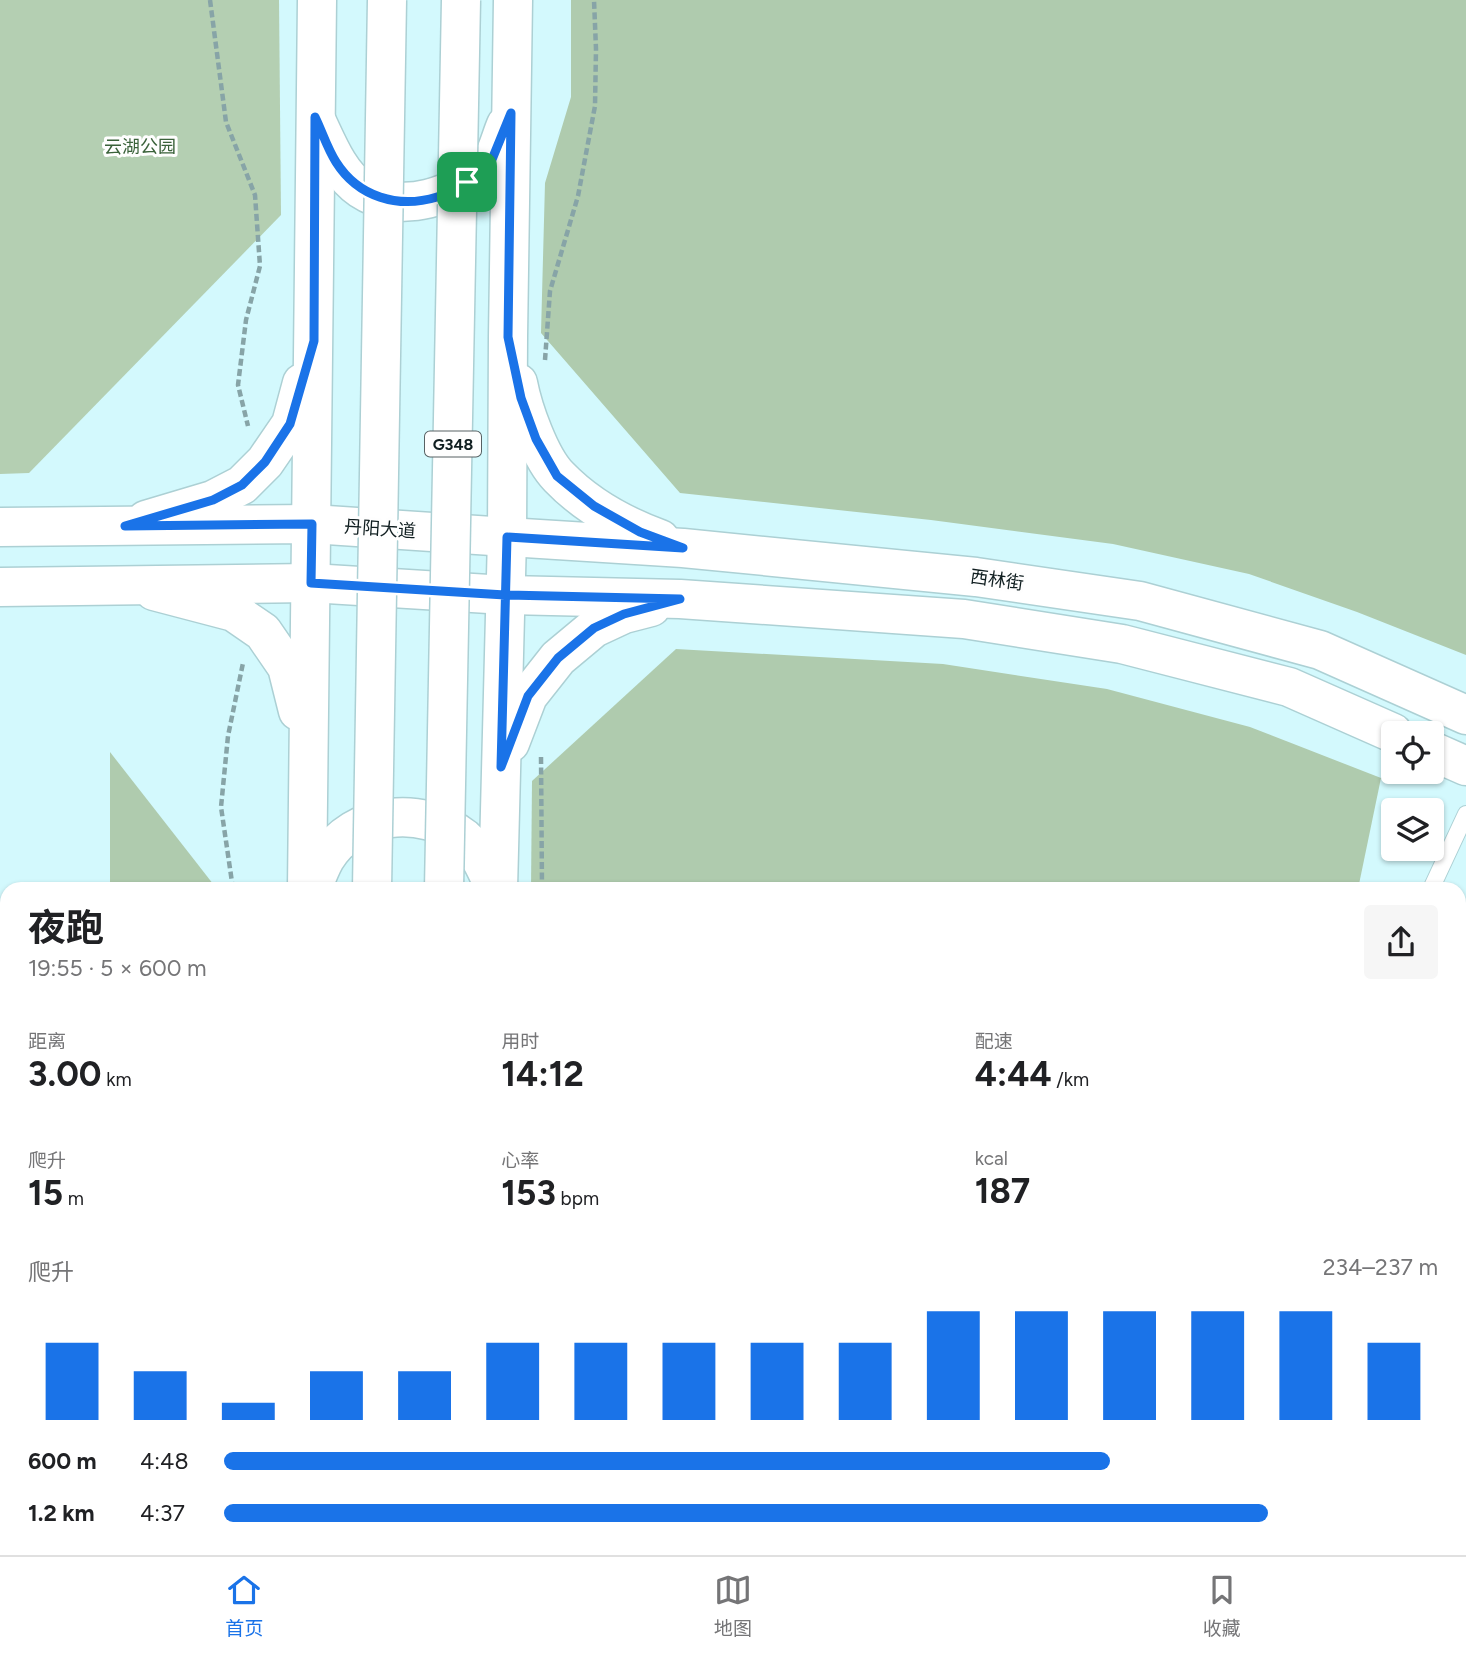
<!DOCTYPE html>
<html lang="zh">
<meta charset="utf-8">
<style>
:root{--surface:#fff;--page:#f6f6f6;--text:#202124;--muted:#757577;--line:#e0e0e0;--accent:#1a73e8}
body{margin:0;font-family:Figtree,"Noto Sans SC",sans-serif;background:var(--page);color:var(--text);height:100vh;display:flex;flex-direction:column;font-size:26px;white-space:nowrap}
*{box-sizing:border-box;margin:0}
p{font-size:23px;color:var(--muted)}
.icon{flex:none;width:38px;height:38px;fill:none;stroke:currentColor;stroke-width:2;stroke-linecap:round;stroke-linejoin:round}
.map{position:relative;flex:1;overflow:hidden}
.drawer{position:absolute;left:0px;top:882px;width:1466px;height:674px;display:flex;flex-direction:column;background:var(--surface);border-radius:21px 21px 0 0;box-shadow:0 2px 5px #0004}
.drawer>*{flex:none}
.buttons{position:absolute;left:1381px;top:721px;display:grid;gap:14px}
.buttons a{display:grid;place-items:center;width:63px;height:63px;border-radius:7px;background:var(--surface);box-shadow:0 2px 5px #0004;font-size:35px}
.pin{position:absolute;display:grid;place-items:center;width:60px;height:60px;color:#fff;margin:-30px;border-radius:14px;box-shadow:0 4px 10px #0006}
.round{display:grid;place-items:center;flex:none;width:74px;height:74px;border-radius:7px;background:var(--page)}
.head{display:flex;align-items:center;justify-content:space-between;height:119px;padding:0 28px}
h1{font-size:38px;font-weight:700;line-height:52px}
.figures{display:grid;grid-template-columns:repeat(3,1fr);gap:10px;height:119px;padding:7px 28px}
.figures div{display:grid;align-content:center}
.figures b{font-size:35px;font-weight:700}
.figures small{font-size:19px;font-weight:400}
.figures p{font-size:19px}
.chart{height:196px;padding:14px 28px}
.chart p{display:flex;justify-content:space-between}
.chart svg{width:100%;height:126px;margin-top:7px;stroke:var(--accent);stroke-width:6}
ul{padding:0 28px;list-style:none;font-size:23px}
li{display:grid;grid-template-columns:112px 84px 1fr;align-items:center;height:52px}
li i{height:18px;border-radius:9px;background:var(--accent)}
.menu{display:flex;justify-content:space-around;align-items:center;height:98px;border-top:2px solid var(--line);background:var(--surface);font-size:19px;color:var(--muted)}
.menu a{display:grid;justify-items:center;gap:4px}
.menu .active{color:var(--accent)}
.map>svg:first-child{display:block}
</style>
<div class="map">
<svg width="1466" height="1555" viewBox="0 0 1466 1555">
<rect width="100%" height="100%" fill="#d3f9fd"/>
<g fill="#b4cfb2">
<path d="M0 0H279L281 215 29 473 0 474Z"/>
<rect x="0" y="1086" width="7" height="339"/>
</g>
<g fill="#afcbae">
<path d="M571 0H1466V655L1357 612 1249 574 1113 544 931 520 680 493 541 333 545 183 571 97Z"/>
<path d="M676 649 943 664 1107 689 1250 727 1381 778 1358 889H531L532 781Z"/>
<path d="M110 752 217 889H110Z"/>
<rect x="110" y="1549" width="157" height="6"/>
<rect x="526" y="1549" width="158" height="6"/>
</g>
<path fill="#9cc7ba" stroke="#67877e" stroke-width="2" d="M1466 938V1040L1460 1035V947Z"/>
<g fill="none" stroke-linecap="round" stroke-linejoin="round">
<g stroke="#acd0d4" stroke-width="18">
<g id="lane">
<path d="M1431 889 1466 814"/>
<path d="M1460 1090 1466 1095"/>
<path d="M1460 1294 1466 1281"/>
<path d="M1460 1400 1466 1403"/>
</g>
</g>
<g stroke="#acd0d4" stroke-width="41">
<g id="secondary">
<path d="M317 122C328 145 339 174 361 189 401 216 458 196 489 164 497 155 501 136 506 125"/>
<path d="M518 383C523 409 540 458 559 477 586 505 624 526 660 539"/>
<path d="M146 520 213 500 242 485 265 462 291 424 302 383"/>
<path d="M507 537 683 548 976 577 1140 601 1320 650 1466 715"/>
<path d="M154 591 234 612 263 632 287 667 298 711"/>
<path d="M505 595 680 599 964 619 1122 644 1289 687 1393 733"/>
<path d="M510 743 528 696 558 658 594 628 624 614 651 607"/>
<path d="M1432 751 1466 766"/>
<path d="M307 889 317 0"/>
<path d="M312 889C316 879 320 868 325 859 354 811 422 805 464 838 479 851 487 871 495 889"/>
<path d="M498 889 507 537 508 337 513 0"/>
<path d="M293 1555V1549"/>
<path d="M491 1555V1549"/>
</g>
</g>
<g stroke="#acd0d4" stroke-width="41">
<g id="primary">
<path d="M0 527 312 524 507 537"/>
<path d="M0 587 311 583 505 595"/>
</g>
</g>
<g stroke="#acd0d4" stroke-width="41">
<g id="highway">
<path d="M360 1555 361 1549"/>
<path d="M431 1555V1549"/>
</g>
</g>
<g stroke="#87a4a7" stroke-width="4.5" stroke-dasharray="7 3.5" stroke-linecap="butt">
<path d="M210 0 226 122 255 195 260 266 246 320 238 385 248 426"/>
<path d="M545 360 550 291 578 196 595 106 596 49 594 0"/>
<path d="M541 757 542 889"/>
<path d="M233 889 221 807 228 736 243 663"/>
<path d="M243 1555V1549"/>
<path d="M541 1555V1549"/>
</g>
<use href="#lane" stroke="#fff" stroke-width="16"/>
<use href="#secondary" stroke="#fff" stroke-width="38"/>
<use href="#primary" stroke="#fff" stroke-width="38"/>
<use href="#highway" stroke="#fff" stroke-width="38"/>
<g stroke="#acd0d4" stroke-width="41" stroke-linecap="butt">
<g id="highway-bridge">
<path d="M372 889 387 0"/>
<path d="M444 889 461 0"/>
</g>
</g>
<use href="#highway-bridge" stroke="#fff" stroke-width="38"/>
</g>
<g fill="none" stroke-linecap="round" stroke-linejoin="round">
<g stroke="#fff" stroke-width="14">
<path id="route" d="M467 182C457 187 447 194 437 197 398 209 358 197 336 162 327 148 322 131 315 117L314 341 290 424 265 462 242 485 213 500 125 526 312 524 311 583 505 595 680 599 624 614 594 628 558 658 528 696 501 767 507 537 683 548 640 532 594 506 557 476 536 439 521 398 508 337 511 113 491 162 467 182"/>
</g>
<use href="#route" stroke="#1a73e8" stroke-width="9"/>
</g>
<g text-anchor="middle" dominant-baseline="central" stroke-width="6" stroke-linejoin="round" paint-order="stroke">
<rect fill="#fefefe" stroke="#576163" stroke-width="2" x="425" y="431.5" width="56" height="25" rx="5"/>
<g font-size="16" font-weight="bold" fill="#101e20">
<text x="453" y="444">G348</text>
</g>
<g font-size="18" fill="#3a623a" stroke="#fefefe">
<text x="140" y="147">云湖公园</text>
</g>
<g font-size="18" fill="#101e20" stroke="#fefefe">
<text transform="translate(380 529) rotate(4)">丹阳大道</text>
<text transform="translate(997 580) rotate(8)">西林街</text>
</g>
</g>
</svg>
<div class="buttons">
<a><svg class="icon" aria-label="locate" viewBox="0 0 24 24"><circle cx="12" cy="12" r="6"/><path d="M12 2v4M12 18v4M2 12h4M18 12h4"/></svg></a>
<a><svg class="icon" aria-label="layers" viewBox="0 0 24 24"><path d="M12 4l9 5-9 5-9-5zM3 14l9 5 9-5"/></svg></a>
</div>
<div class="pin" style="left:467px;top:182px;background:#1e9e55"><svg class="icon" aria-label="arrive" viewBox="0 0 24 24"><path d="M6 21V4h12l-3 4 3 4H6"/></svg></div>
<section class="drawer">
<div class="head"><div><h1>夜跑</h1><p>19:55 · 5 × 600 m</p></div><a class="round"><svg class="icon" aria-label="share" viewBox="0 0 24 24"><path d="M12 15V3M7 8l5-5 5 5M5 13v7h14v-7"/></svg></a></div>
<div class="figures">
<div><p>距离</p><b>3.00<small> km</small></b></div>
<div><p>用时</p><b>14:12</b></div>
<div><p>配速</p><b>4:44<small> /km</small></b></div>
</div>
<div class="figures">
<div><p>爬升</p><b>15<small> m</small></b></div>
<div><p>心率</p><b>153<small> bpm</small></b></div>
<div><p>kcal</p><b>187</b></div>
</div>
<div class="chart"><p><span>爬升</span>234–237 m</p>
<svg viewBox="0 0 160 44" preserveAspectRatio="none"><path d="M5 44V17M15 44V27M25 44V38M35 44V27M45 44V27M55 44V17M65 44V17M75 44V17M85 44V17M95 44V17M105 44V6M115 44V6M125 44V6M135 44V6M145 44V6M155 44V17"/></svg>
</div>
<ul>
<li><b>600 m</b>4:48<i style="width:73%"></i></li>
<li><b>1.2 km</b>4:37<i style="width:86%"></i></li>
</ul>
</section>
</div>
<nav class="menu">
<a class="active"><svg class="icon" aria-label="home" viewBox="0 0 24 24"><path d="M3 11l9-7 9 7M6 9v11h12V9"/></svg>首页</a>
<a><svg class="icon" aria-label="map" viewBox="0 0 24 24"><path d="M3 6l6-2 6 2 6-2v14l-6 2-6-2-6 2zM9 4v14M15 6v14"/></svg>地图</a>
<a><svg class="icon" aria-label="saved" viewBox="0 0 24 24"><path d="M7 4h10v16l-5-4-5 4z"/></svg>收藏</a>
</nav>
